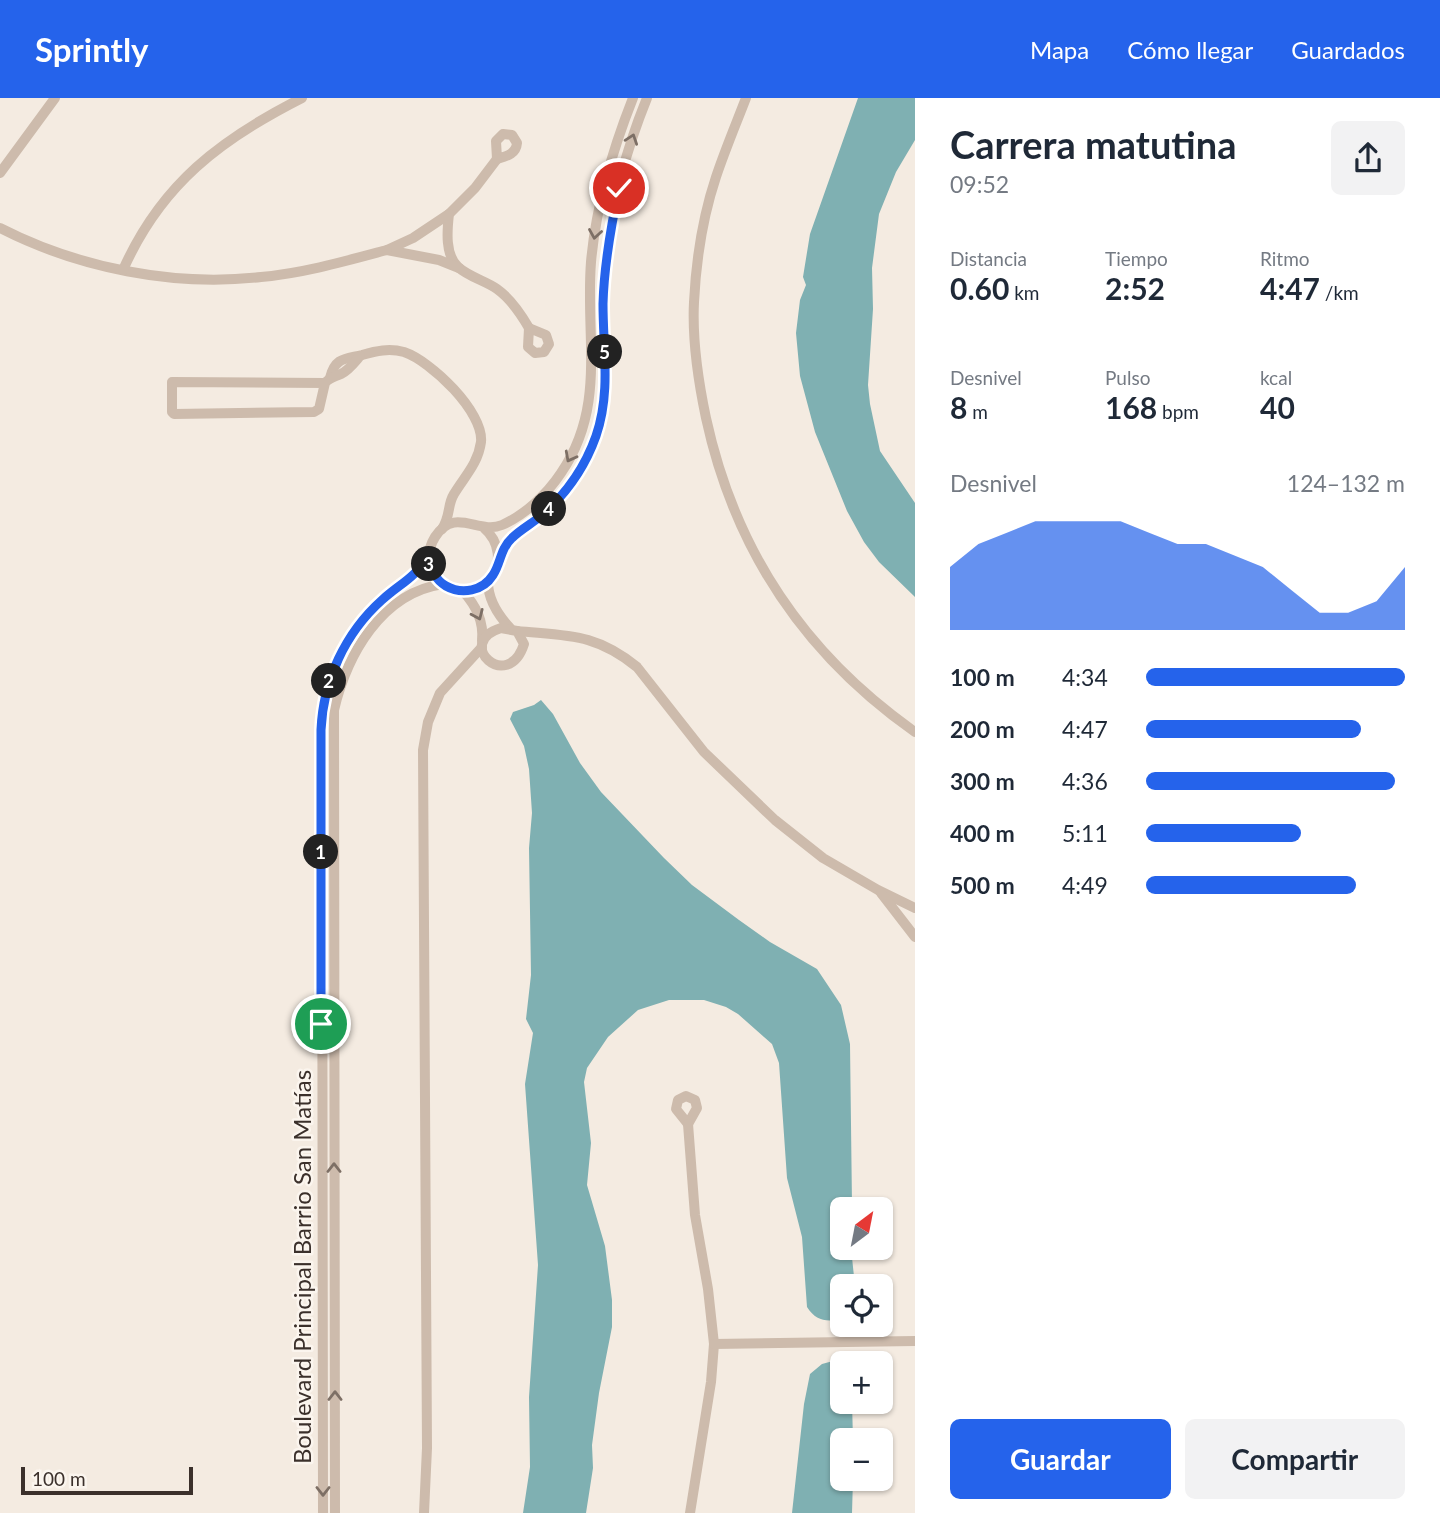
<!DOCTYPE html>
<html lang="es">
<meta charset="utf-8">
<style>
:root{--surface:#fff;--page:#f2f2f3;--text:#1f2937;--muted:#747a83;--accent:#2563eb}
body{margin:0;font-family:Lato,sans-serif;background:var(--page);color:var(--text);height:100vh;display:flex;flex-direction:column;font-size:26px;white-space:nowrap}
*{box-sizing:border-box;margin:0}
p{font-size:23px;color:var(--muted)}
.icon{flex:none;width:38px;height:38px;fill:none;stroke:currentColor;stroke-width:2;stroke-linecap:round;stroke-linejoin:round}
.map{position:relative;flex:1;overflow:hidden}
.sheet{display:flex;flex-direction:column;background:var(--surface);width:525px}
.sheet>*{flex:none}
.needle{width:46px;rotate:32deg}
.controls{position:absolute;left:830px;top:1099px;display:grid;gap:14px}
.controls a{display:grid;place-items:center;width:63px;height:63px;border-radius:10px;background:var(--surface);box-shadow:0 2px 5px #0004;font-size:35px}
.scale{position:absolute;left:21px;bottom:18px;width:172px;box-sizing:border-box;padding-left:7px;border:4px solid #3b302b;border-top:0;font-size:19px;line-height:24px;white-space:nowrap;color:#3b302b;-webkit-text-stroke:5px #fbf5ee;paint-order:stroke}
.pin{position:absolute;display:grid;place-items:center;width:60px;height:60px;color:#fff;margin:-30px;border:4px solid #fff;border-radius:50%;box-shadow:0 2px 7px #0007}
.km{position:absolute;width:35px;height:35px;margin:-18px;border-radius:50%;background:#222;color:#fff;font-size:19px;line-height:35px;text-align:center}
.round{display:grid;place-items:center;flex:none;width:74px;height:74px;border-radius:10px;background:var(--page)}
.head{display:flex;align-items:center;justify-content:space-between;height:119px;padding:0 35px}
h1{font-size:38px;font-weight:700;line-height:52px}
.stats{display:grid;grid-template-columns:repeat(3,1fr);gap:10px;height:119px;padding:7px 35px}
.stats div{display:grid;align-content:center}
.stats b{font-size:30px;font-weight:700}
.stats small{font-size:19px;font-weight:400}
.stats p{font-size:19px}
.chart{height:196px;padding:14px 35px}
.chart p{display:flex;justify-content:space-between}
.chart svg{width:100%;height:126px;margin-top:7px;fill:var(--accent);opacity:.7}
.primary-button{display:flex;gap:14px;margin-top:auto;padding:14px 35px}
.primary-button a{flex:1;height:80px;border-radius:10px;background:var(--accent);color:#fff;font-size:28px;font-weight:700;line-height:80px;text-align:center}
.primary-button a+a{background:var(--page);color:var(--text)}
ul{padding:0 35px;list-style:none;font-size:23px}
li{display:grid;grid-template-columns:112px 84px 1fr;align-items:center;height:52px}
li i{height:18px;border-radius:9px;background:var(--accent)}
header{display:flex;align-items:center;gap:42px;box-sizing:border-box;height:98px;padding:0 35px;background:var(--accent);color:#fff}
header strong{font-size:33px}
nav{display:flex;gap:38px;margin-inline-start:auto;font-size:24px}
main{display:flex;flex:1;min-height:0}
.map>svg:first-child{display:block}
</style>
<header>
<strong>Sprintly</strong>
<nav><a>Mapa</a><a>Cómo llegar</a><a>Guardados</a></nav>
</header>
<main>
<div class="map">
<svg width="915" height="1415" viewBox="0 0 915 1415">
<rect width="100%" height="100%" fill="#f4ebe1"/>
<g fill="#7fb0b2">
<path d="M858 0H915V42L896 74 879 116 872 170 873 211 868 287 870 306 880 353 915 405V499L879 464 864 444 847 413 815 334 800 278 796 235 800 202 806 187 803 179 810 136Z"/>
<path d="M541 602 553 616 580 665 601 694 664 760 692 787 739 822 770 844 817 871 841 907 850 946 852 1107V1111H842V1150H851L855 1188H842V1221C826 1224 816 1223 807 1209L802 1139 787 1080 779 965 772 946 738 916 726 909 704 902H669L638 912 608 939 587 970 584 984 591 1045 587 1087 605 1148 612 1202V1229L599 1295 592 1347 593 1370 586 1415H523L530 1369 529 1299 538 1167 525 986 533 935 526 921 531 877 529 750 532 715 529 671 524 648 510 621 513 614 534 607Z"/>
<path d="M833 1263 842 1266V1304H852L853 1342H842V1381H853L852 1415H792L804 1306 810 1276 822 1266Z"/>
</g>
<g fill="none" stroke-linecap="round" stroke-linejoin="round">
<g stroke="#cdbbac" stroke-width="10">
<path d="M746 0C736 26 725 52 716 79 703 118 696 164 694 204 692 243 698 282 706 320 735 453 804 556 915 634"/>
<path d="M503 36 512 37 517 45C516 56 507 58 497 61L496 43Z"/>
<path d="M497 61 475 90 449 116C447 133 445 157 458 169 469 179 486 183 497 191 511 201 521 216 529 230"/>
<path d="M0 75 55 0"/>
<path d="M449 116 413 140 387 152 439 162 459 170"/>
<path d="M0 130C78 170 174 189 261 179 304 175 346 163 387 152"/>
<path d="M123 172C161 86 221 41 302 0"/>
<path d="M529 230 546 237 549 246 544 254 535 255 528 249Z"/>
<path d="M330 280C335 259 346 261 362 257 376 253 389 250 404 254 431 263 484 314 481 344 478 366 464 379 454 396 447 407 451 417 442 431"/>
<path d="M325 285 319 311 314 314 174 316 172 314V284L325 285C330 279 335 279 341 276 349 272 354 265 360 258"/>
<path d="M483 429C520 461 481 513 443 486 436 481 431 473 429 465 428 456 430 447 435 439 455 408 478 437 502 427 525 417 547 396 561 375 607 308 585 239 591 164 596 108 612 53 633 0"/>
<path d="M499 459C509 439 527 431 544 415 567 395 584 370 595 341 612 295 602 250 603 203 605 134 621 64 647 0"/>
<path d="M488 484C488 502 498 517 510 530"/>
<path d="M463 493C476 508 484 523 482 543"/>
<path d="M501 530 517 533 524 546C508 596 453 545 501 530Z"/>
<path d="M517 533C568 538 595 535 637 569L704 654 775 722 823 760 878 792 915 810"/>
<path d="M881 795 915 839"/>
<path d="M686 998 695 1002 697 1010 688 1026 676 1011 678 1002Z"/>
<path d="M688 1026 695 1117 708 1191 714 1246 711 1284 690 1415"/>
<path d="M714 1246 915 1243"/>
<path d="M323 1415 322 616C329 570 351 529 386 498 405 481 414 481 429 457"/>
<path d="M335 1415 334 612C347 557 381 495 443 486"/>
<path d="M424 1415 427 1350 423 652 428 624 440 595 482 549"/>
</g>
</g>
<defs><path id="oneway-chevron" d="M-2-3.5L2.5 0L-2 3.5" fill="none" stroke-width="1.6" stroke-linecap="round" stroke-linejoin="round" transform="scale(1.75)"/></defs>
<g stroke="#7d6f65">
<use href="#oneway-chevron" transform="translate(632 41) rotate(-71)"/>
<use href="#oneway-chevron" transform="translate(595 136) rotate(99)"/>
<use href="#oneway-chevron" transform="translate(570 359) rotate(118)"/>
<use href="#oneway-chevron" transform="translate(478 517) rotate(66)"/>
<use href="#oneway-chevron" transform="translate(334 1070) rotate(-90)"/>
<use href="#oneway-chevron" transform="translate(335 1298) rotate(-90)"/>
<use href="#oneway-chevron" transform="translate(323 1393) rotate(90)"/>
</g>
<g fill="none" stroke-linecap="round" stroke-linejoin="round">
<g stroke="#fff" stroke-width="14">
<path id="route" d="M321 926V632C323 583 345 535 382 502 402 484 413 482 429 457 430 470 434 481 446 488 462 497 483 493 493 477 501 465 500 451 512 440 521 431 533 425 542 417 566 396 585 369 596 338 611 295 603 251 603 206 604 167 611 128 619 90"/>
</g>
<use href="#route" stroke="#2563eb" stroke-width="9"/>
</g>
<g text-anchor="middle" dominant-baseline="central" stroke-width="5" stroke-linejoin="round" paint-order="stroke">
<g font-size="24" fill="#3b302b" stroke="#fbf5ee">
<text transform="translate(301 1169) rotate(-90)">Boulevard Principal Barrio San Matías</text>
</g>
</g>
</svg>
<div class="controls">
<a><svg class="needle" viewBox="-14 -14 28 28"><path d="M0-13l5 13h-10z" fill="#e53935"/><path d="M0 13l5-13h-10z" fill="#747a83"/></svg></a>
<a><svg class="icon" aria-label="locate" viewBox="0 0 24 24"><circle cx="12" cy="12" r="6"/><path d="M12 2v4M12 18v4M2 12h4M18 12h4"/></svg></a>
<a>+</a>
<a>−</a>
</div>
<div class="scale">100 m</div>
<div class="pin" style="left:321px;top:926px;background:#1e9e55"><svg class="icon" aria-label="arrive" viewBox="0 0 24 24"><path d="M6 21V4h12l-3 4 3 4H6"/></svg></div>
<div class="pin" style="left:619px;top:90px;background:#d93025"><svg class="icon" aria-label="check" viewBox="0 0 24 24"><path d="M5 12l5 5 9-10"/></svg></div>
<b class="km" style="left:321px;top:754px">1</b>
<b class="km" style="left:329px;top:583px">2</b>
<b class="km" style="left:429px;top:466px">3</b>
<b class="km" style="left:549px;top:411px">4</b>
<b class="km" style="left:605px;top:254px">5</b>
</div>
<section class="sheet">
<div class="head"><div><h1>Carrera matutina</h1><p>09:52</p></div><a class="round"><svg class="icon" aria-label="share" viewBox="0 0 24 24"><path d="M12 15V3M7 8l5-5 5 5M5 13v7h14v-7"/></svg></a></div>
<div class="stats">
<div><p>Distancia</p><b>0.60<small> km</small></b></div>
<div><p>Tiempo</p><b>2:52</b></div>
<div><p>Ritmo</p><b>4:47<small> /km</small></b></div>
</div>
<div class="stats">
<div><p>Desnivel</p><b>8<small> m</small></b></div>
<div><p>Pulso</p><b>168<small> bpm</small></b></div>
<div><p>kcal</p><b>40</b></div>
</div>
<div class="chart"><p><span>Desnivel</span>124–132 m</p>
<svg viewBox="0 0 160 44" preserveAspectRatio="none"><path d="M0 44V22L10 14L20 10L30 6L40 6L50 6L60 6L70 10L80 14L90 14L100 18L110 22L120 30L130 38L140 38L150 34L160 22V44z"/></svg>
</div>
<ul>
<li><b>100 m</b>4:34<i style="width:100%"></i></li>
<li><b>200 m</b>4:47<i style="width:83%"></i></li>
<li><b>300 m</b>4:36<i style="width:96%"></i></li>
<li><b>400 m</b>5:11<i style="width:60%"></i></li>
<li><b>500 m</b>4:49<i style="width:81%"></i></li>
</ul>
<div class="primary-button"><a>Guardar</a><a>Compartir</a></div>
</section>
</main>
